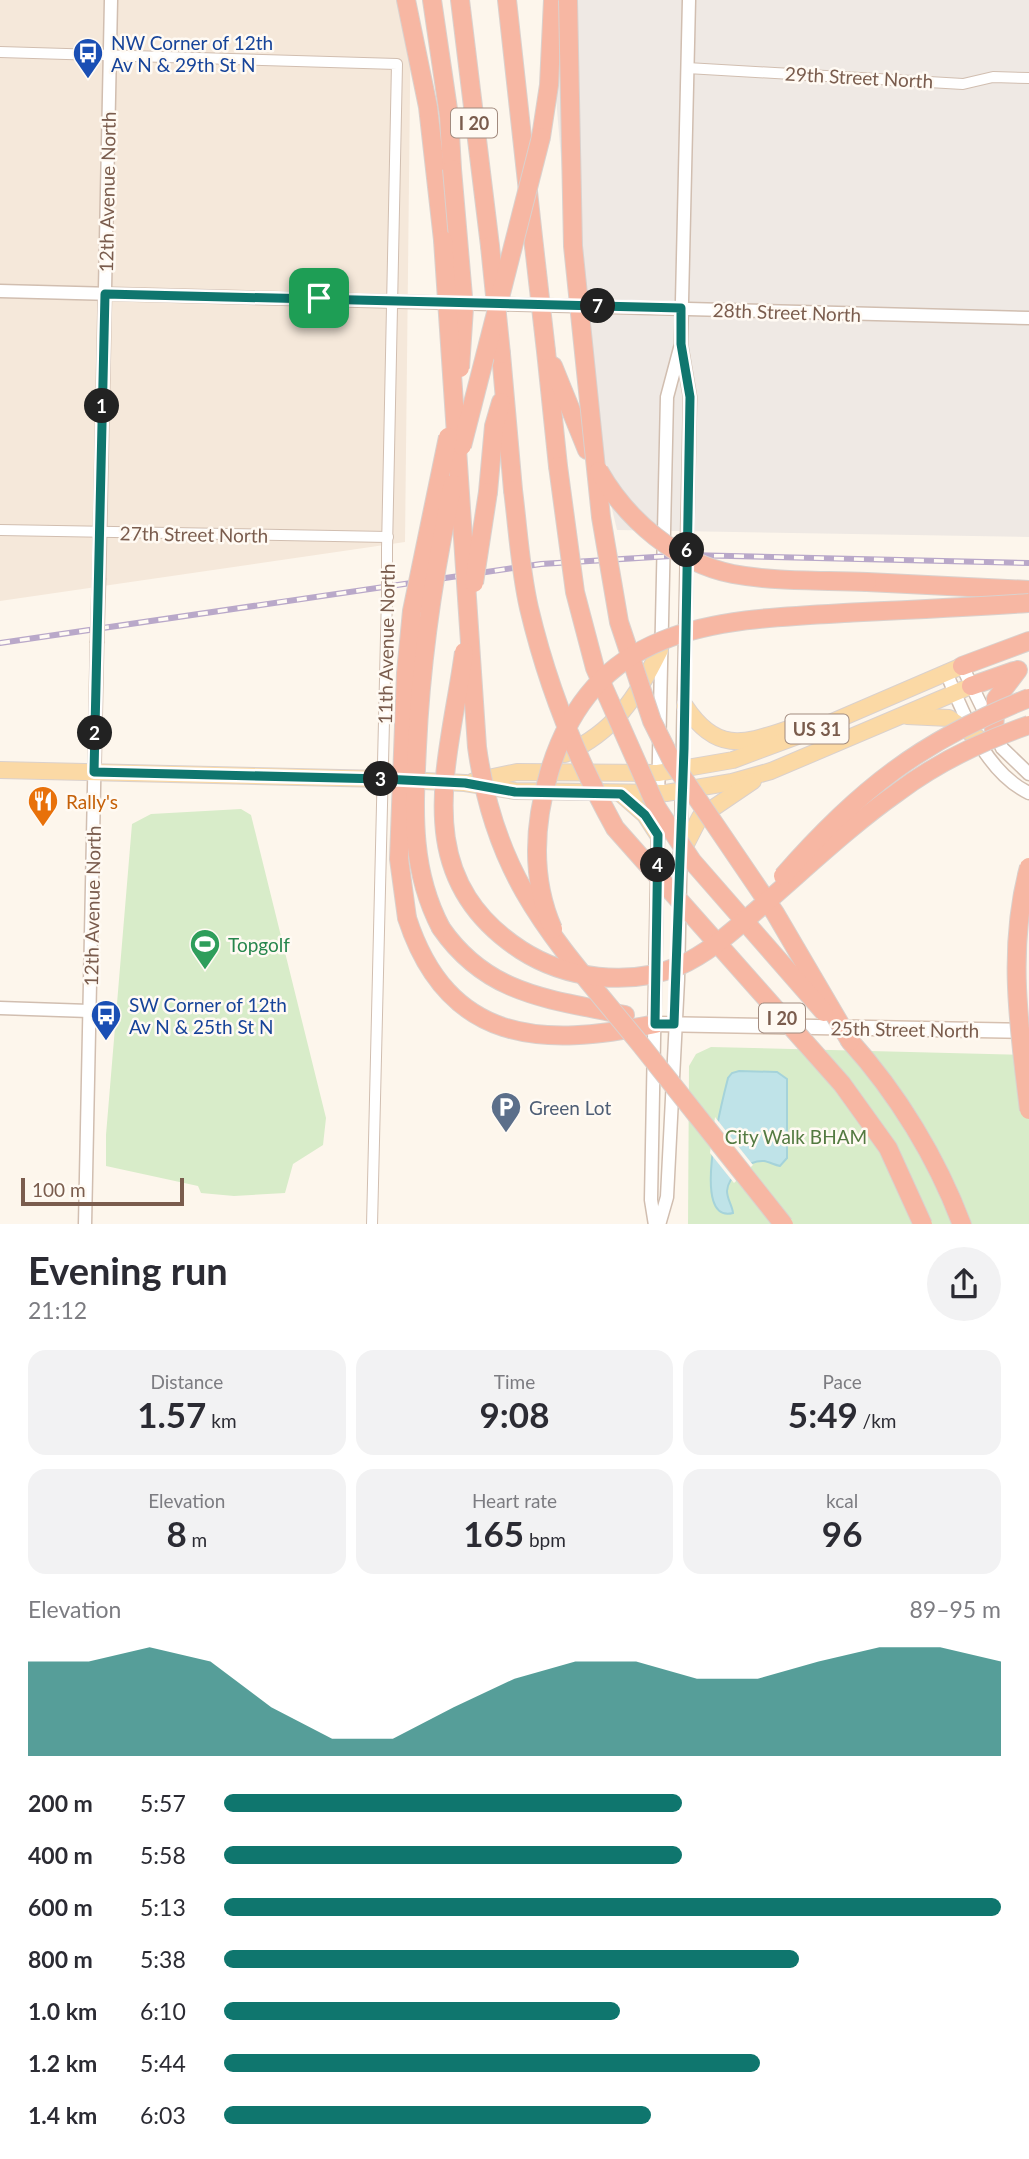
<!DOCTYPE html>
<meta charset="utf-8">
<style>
:root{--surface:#fff;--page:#f2f2f3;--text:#2b2b33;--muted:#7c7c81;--accent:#0f766e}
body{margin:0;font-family:Lato,sans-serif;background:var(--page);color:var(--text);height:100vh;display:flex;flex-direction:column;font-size:26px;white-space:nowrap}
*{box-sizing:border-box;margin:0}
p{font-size:23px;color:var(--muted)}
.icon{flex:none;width:38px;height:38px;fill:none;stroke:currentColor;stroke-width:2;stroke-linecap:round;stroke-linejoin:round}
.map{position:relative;height:1224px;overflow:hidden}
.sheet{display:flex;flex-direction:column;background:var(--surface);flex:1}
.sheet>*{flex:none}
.scale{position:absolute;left:21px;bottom:18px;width:163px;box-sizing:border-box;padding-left:7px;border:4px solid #7a5c4d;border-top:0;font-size:19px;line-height:24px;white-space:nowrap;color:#7a5c4d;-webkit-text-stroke:5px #fffaf3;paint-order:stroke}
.pin{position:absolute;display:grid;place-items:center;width:60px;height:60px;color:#fff;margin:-30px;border-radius:14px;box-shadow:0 4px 10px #0006}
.km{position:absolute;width:35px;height:35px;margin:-18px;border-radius:50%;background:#222;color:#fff;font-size:19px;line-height:35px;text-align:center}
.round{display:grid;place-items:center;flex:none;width:74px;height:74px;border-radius:37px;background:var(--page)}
.summary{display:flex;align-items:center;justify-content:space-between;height:119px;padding:0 28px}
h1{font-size:38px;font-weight:700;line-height:52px}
.stats{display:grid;grid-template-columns:repeat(3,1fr);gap:10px;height:119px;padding:7px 28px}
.stats div{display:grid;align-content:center;border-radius:18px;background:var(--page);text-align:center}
.stats b{font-size:35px;font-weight:700}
.stats small{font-size:19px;font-weight:400}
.stats p{font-size:19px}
.chart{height:196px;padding:14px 28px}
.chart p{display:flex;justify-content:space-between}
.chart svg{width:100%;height:126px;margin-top:7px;fill:var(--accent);opacity:.7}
ul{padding:0 28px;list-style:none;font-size:23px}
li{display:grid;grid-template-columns:112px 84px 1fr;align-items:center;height:52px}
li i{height:18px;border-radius:9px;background:var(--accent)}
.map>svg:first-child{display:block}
</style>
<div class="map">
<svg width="1029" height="1225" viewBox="0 0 1029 1225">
<rect width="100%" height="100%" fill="#fdf6ec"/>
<path fill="#f5e8da" d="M0 0H411L405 542 0 601Z"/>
<path fill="#efe9e4" d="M548 0H1029V537L617 530 578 365Z"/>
<g fill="#d8ecc9">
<path d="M241 809 251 815 326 1118 323 1145 293 1164 285 1193 234 1196 201 1193 198 1186 106 1166V1135L132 824 151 814Z"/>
<path d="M711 1047 1029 1055V1224L688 1225 689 1066 696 1054Z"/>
</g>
<path fill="#bfe3e8" stroke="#a5d3da" stroke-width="2" d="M739 1071 777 1072 787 1079V1158L780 1166C775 1165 769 1162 764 1161 749 1160 728 1176 727 1191 727 1199 732 1205 733 1213 689 1225 723 1098 728 1078L732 1073Z"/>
<path fill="#fdf6ec" d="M715 1117 753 1165 734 1183 710 1153Z"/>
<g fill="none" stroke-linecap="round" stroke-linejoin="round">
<g stroke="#d1beb0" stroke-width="12">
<g id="minor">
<path d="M0 52 397 64 387 549"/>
<path d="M687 68 963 84 993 77 1029 78"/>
<path d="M0 530 388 537"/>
<path d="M372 1225 387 595"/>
</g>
</g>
<g stroke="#d1beb0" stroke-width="15">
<g id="tertiary">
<path d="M0 291 1029 318"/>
<path d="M99 578 111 0"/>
<path d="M962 666 1002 748 1029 774"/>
<path d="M946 672C964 715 985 772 1029 793"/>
<path d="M658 800 667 397 680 348"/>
<path d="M0 1008 89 1011"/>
<path d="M85 1225 97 643"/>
<path d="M655 1225 651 1200 658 826"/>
<path d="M659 1225 667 1197 678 980 690 397 681 344 689 0"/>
</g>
</g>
<g stroke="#d6c0b0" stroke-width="17">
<path id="secondary" d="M655 1024 1029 1031"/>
</g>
<g stroke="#dad1cd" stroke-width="18">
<g id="primary">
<path d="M685 706C722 762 754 738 808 723"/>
<path d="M907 716 949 718 978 738"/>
<path d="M565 754C614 732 637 697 660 650"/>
<path d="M0 770 383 779 465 783 515 791 666 793 732 782 771 771 971 686"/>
<path d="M474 781 517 772 658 773 733 760 811 731 962 666"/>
<path d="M621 794 645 815 658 835"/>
<path d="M681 854 700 817 753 781"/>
</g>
</g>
<g stroke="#dad1cd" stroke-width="20">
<g id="motorway">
<path d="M406 0 428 107 443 240"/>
<path d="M432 0 449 116 452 169"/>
<path d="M460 0 490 246"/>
<path d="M507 0 534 246"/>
<path d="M541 137 549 85 553 0"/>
<path d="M546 351 558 466"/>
<path d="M501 354 513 490"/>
<path d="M553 366 587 450"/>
<path d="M488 492 494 426 501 402"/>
<path d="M867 582 1029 590"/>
<path d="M962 666 1029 641"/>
<path d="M971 686 1014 671"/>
<path d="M994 730 996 699 1018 670"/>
<path d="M407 918C448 1044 542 1048 655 1024"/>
<path d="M441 928C488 996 551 999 625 1015"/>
<path d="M850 1041C897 1093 937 1158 962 1225"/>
</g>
</g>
<use href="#minor" stroke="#fff" stroke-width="10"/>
<use href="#tertiary" stroke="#fff" stroke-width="12"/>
<use href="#secondary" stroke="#fff" stroke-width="14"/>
<use href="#primary" stroke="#fbd9a5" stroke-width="16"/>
<use href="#motorway" stroke="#f7b7a3" stroke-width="18"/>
<g stroke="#b9a8c9" stroke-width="6">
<path id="rail" d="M0 643 541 564 687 555 1029 563"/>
</g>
<use href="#rail" stroke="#fffaf3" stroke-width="3.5" stroke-dasharray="10" stroke-linecap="butt"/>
<g stroke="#d1beb0" stroke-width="12" stroke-linecap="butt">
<path id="minor-bridge" d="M387 595V549"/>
</g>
<g stroke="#d1beb0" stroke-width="15" stroke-linecap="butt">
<path id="tertiary-bridge" d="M97 643 99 578"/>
</g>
<g stroke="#dad1cd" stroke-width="20" stroke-linecap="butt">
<g id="motorway-bridge">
<path d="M568 0 573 246 601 517 619 622 652 721 673 763 775 913 850 1041"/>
<path d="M452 169 464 308 460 368"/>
<path d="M443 240 477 747C496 885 558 943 641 1045 689 1105 736 1165 784 1225"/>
<path d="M490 246 501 354"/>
<path d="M534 246 546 351"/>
<path d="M462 446 541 137"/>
<path d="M558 466 575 592 595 668 657 808 692 861 824 1012"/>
<path d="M599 471C626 519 677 563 733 574 776 582 823 580 867 582"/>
<path d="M513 490C518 529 520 569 529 608 547 684 577 760 615 828L842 1084 888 1148 923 1225"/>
<path d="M474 583 488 492"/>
<path d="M464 652C449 763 406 875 521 950 566 979 629 987 679 966 711 952 738 926 764 904 808 866 851 825 898 792 938 762 982 741 1029 725"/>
<path d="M1029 867C1007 948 1019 1027 1029 1110"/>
<path d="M783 876C858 790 922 740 1029 698"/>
<path d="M407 918 399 859 406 673 412 611 448 437"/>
<path d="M441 928C410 869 414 811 417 747 421 657 434 571 453 484"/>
<path d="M553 929C531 879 534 824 549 773 593 625 712 620 844 613 905 610 967 607 1029 603"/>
</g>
</g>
<use href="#minor-bridge" stroke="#fff" stroke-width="10"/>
<use href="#tertiary-bridge" stroke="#fff" stroke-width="12"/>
<use href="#motorway-bridge" stroke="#f7b7a3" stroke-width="18"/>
</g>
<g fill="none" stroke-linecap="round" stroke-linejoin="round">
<g stroke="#fff" stroke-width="14">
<path id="route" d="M105 294 681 308V344L690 397 684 749 674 1024H655L658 835 645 815 621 794 515 792 465 783 383 779 94 772Z"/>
</g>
<use href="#route" stroke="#0f766e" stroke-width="9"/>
</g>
<defs>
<g id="bus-pin" transform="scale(1.575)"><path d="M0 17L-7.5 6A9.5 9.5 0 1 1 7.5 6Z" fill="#1a4fb4" stroke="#fffaf3"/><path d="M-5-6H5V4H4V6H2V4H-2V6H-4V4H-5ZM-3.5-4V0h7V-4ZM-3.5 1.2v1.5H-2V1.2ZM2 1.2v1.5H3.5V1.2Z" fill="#fff"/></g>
<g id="restaurant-pin" transform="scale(1.575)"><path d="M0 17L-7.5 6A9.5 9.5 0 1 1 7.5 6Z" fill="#e8710a" stroke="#fffaf3"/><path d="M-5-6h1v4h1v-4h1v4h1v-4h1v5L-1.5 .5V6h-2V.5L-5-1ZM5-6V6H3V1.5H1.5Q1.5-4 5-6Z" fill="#fff"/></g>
<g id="stadium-pin" transform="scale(1.575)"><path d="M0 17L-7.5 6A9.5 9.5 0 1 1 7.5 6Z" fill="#2e9e5b" stroke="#fffaf3"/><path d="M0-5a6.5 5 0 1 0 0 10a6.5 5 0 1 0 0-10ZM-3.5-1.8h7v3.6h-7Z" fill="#fff"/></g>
<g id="parking-pin" transform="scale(1.575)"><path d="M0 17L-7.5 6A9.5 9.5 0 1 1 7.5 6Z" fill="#5c6f8a" stroke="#fffaf3"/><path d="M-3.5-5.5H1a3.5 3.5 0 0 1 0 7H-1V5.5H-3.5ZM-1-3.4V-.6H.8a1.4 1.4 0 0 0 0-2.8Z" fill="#fff"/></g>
</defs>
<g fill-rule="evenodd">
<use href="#bus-pin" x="88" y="53"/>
<use href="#restaurant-pin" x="43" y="801"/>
<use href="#stadium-pin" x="205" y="944"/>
<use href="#bus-pin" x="106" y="1015"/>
<use href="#parking-pin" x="506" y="1107"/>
</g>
<g text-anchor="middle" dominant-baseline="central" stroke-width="5" stroke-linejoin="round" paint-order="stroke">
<g fill="#fffaf3" stroke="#a28b7f" stroke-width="2">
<rect x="451" y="108.5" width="46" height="29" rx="5"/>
<rect x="785.5" y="714.5" width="63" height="29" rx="5"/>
<rect x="759" y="1003.5" width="46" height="29" rx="5"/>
</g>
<g font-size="18" font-weight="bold" fill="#7a5c4d">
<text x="474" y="123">I 20</text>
<text x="817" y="729">US 31</text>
<text x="782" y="1018">I 20</text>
</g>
<g font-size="19" fill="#164399" stroke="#fffaf3" text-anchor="start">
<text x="111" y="42">NW Corner of 12th<tspan x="111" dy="22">Av N &amp; 29th St N</tspan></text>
<text x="129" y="1004">SW Corner of 12th<tspan x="129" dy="22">Av N &amp; 25th St N</tspan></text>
</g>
<g font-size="19" fill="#7a5c4d" stroke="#fffaf3">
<text transform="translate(859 77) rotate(3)">29th Street North</text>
<text transform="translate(107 192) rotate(-89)">12th Avenue North</text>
<text transform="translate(787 312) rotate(2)">28th Street North</text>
<text transform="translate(194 534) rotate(1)">27th Street North</text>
<text transform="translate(386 644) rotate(-89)">11th Avenue North</text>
<text transform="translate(92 906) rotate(-89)">12th Avenue North</text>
<text transform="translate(905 1029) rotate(1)">25th Street North</text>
</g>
<g font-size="19" fill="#c56008" stroke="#fffaf3" text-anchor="start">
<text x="66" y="801">Rally's</text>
</g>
<g font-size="19" fill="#27864d" stroke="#fffaf3" text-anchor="start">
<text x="228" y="944">Topgolf</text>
</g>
<g font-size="19" fill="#4e5e75" stroke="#fffaf3" text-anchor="start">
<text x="529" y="1107">Green Lot</text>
</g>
<g font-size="19" fill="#537a41" stroke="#fffaf3">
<text x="796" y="1136">City Walk BHAM</text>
</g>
</g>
</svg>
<div class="scale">100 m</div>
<div class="pin" style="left:319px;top:298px;background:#1e9e55"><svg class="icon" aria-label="arrive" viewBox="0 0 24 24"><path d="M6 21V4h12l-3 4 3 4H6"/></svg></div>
<b class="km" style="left:102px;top:406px">1</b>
<b class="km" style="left:95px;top:733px">2</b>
<b class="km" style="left:381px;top:779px">3</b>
<b class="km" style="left:658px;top:865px">4</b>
<b class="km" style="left:687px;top:550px">6</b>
<b class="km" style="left:598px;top:306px">7</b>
</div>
<section class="sheet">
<div class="summary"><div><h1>Evening run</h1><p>21:12</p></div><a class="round"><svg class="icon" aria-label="share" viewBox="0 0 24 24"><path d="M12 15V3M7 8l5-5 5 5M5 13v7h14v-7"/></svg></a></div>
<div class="stats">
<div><p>Distance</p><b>1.57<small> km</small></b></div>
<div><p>Time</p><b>9:08</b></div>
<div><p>Pace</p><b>5:49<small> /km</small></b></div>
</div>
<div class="stats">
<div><p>Elevation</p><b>8<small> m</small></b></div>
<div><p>Heart rate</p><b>165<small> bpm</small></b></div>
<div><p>kcal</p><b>96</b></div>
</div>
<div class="chart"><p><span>Elevation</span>89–95 m</p>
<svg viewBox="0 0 160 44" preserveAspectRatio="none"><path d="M0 44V11L10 11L20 6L30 11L40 27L50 38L60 38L70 27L80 17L90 11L100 11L110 17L120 17L130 11L140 6L150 6L160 11V44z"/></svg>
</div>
<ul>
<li><b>200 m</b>5:57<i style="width:59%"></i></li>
<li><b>400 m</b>5:58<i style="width:59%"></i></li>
<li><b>600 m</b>5:13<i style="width:100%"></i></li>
<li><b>800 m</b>5:38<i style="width:74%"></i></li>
<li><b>1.0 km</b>6:10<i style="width:51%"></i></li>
<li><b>1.2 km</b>5:44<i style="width:69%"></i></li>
<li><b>1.4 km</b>6:03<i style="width:55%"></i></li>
</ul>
</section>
